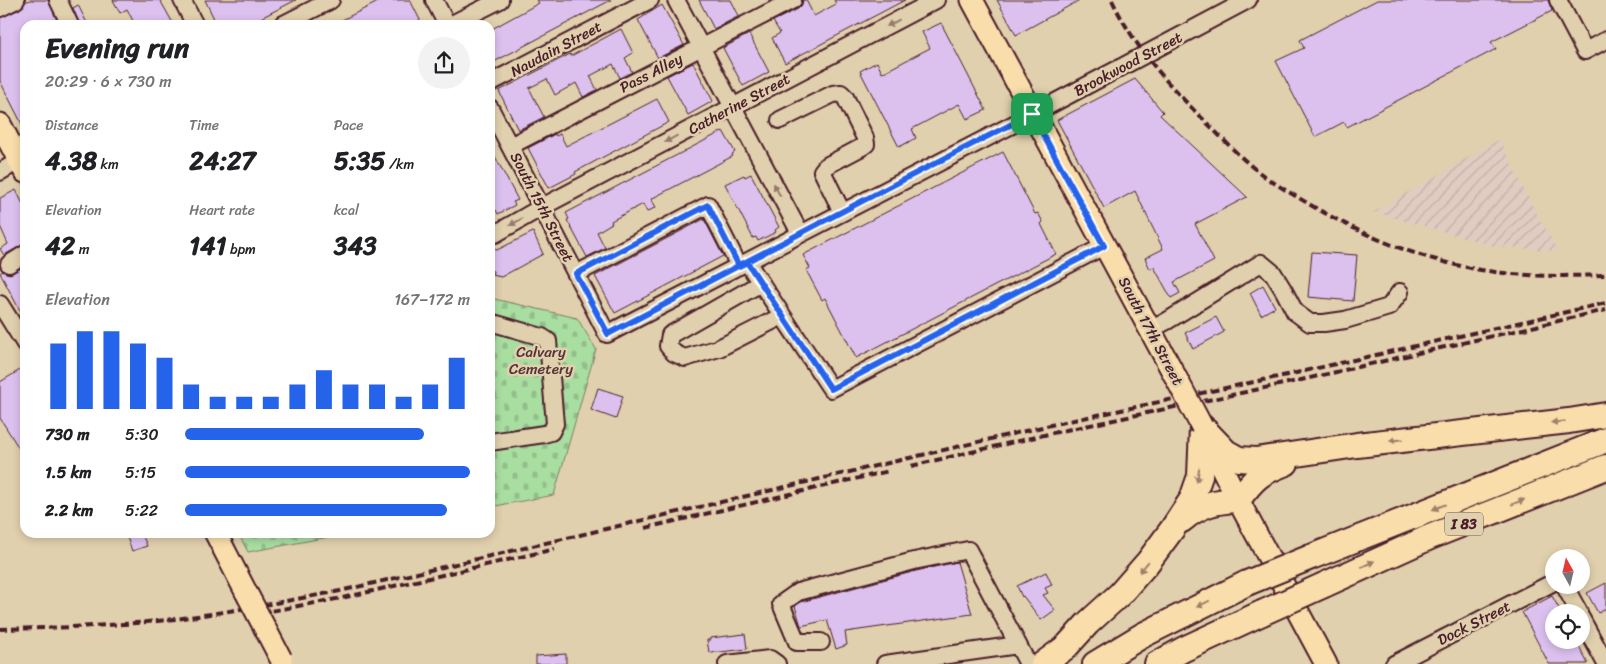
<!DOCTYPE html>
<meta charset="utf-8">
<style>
:root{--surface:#fff;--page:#f2f2f2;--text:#202124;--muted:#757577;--accent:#2563eb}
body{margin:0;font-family:Sriracha,sans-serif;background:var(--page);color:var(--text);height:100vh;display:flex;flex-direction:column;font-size:19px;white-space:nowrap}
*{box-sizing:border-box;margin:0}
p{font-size:16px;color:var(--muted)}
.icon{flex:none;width:28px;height:28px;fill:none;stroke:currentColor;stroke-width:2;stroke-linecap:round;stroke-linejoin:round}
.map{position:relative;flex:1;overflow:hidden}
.details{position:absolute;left:20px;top:20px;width:475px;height:518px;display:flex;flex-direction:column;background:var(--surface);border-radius:15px;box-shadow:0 2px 8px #0003}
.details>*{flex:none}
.needle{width:32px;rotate:352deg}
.buttons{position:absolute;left:1545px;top:549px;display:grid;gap:10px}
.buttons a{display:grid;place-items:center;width:45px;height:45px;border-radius:50%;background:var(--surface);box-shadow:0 2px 8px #0003;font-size:25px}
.pin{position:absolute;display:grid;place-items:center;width:42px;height:42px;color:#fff;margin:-21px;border-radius:10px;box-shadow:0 2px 8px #0006}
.round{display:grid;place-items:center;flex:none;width:52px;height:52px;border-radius:26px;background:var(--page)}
.overview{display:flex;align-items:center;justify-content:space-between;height:85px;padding:0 25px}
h1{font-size:28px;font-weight:700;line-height:38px}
.figures{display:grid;grid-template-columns:repeat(3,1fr);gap:8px;height:85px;padding:5px 25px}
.figures div{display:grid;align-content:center}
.figures b{font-size:25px;font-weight:700}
.figures small{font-size:14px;font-weight:400}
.figures p{font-size:14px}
.chart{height:140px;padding:10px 25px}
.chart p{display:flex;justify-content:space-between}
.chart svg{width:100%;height:90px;margin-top:5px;stroke:var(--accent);stroke-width:6}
ul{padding:0 25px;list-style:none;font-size:16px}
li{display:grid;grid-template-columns:80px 60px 1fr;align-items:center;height:38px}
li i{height:12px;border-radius:6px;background:var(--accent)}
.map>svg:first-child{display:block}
</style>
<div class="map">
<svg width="1606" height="664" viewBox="0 0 1606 664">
<defs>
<pattern id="industrial-furrows" width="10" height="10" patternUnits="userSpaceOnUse" patternTransform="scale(1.25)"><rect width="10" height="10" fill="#e0ccc1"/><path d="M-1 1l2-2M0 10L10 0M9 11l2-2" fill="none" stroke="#c2afa6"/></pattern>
<pattern id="cemetery-stones" width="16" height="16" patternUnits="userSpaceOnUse" patternTransform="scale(1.25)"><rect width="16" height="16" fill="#a9dea1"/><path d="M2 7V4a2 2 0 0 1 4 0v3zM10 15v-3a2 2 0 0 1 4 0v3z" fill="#93be8b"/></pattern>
</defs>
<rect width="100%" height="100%" fill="#e1d0ad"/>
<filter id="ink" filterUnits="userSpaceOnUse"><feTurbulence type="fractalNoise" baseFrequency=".02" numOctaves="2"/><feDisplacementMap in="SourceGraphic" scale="10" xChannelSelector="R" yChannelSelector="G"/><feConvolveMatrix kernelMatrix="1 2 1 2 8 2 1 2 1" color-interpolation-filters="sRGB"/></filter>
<g filter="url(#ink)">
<path fill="url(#industrial-furrows)" d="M1500 139 1526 194 1554 244 1560 251 1494 246 1374 212Z"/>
<g fill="url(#cemetery-stones)" stroke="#7a7e66">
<path d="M490 298 577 318 596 349 554 495 490 507Z"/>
<path d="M238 533H350L248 552Z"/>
</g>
<g fill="#dcc1ef" stroke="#4a1f2b">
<path d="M30 0H48L59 25H25V130L0 81V18L20 9 25 2Z"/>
<path d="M113 0H160L174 25H135L127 9 120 13Z"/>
<path d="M205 0H296L247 25H217Z"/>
<path d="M382 0H410L420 20 410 25H332Z"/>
<path d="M537 0H611L490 64V30L539 3Z"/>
<path d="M699 0H731L739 16 714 29Z"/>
<path d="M803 0H806L814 16 836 4 834 0H905L785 63 772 38 780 33 773 21 798 9 802 5Z"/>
<path d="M997 0H1080L1016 35Z"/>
<path d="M1377 0H1548L1552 11 1491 42 1496 49 1347 127 1344 122 1315 137 1276 61 1304 48 1300 40Z"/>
<path d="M78 5 88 25H80L73 8Z"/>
<path d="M662 5 684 45 658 58 638 20Z"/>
<path d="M941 23 986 110 967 119 959 104 912 129 916 138 899 147 860 71 877 62 882 73 930 48 922 32Z"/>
<path d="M621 29 633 53 625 58 632 72 620 78 613 64 590 76 597 90 583 97 576 83 555 95 547 79 529 88 544 117 518 130 499 91 570 54 571 56Z"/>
<path d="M749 34 769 72 743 86 723 48Z"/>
<path d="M693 63 713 101 688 115 667 76Z"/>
<path d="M1135 79 1163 112 1160 115 1247 197 1195 224 1214 261 1174 282 1180 293 1171 298 1154 267 1150 269 1145 258 1163 249 1135 191 1104 208 1057 120Z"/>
<path d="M657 99 669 122 575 172 576 174 549 188 528 148 555 134 556 136 560 134 566 146Z"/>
<path d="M723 131 735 152 732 154 733 156 651 199 656 207 647 212 643 204 611 221 612 223 597 232 605 248 587 257 567 220 569 219 566 213Z"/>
<path d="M490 147 518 200 513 202 515 205 498 214 496 210 493 212 490 205Z"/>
<path d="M1003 152 1035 214 1038 213 1043 222 1041 224 1056 254 856 358 825 298 822 300 806 270 810 268 803 255Z"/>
<path d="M751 174 779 227 775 230 776 232 758 241 756 237 753 238 725 184 744 175 745 177Z"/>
<path d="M16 190 25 208V244L4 255 0 249 8 244 0 226V198Z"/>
<path d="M704 219 723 256 615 313 595 276Z"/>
<path d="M533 232 543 254 501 277 492 275 493 271 490 270V248L497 250Z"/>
<path d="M1312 252 1357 255 1353 301 1308 297Z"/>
<path d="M25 266V320L0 273 3 271 10 274Z"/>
<path d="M1263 285 1275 307 1261 315 1250 293Z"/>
<path d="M1216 317 1224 332 1193 349 1185 333Z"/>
<path d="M25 367V458L0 418V382Z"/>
<path d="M598 388 623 396 616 419 591 410Z"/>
<path d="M125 532H141L147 546 132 551Z"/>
<path d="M957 562 972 614 845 632 847 645 836 649 827 620 801 626 795 606 801 602 916 571Z"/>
<path d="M1046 572 1052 585 1045 588 1048 593 1043 595 1055 610 1041 620 1023 596 1022 597 1017 586Z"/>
<path d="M1606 583V609L1598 613 1587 593Z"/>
<path d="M1552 596 1561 612H1554V640H1576L1588 664H1549L1522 612Z"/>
<path d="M745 634 747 649 711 653V652H709L707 640H710V638Z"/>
<path d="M566 654V664H536V656Z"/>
</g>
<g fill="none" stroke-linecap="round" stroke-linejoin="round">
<g stroke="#4a1f2b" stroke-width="20">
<g id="minor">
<path d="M58 0 70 25"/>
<path d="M182 0 195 25"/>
<path d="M434 0 447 25"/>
<path d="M676 0 800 233"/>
<path d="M1558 0 1585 51 1606 40"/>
<path d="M0 8 16 0"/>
<path d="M282 25 331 0"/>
<path d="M450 25 500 0"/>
<path d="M490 83 650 0"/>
<path d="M490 108 607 334 1033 114 1248 0"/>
<path d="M780 120 833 94 841 93 845 97 865 138 866 144 862 147 826 166 822 171 842 212"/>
<path d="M510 146 793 0"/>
<path d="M0 172 25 157"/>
<path d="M490 232 495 234 542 207 936 0"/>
<path d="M747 262 831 389 1104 246"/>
<path d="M9 264 25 254"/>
<path d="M576 274 708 205 739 266"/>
<path d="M761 283 670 335 668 346 674 353 685 358 719 348 782 316"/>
<path d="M0 304 25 344"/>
<path d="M490 322 542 337 548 341 555 424 551 432 544 434 490 442"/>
<path d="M1150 330 1167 321 1261 263 1273 273 1284 291 1295 312 1310 323H1324L1345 320 1389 307 1400 292"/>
<path d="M1564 585 1579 612"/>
<path d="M1581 618 1606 664"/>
<path d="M821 642H797L781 604 798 592 914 561 968 550 1028 664"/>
<path d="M727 664 770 659 777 664"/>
<path d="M885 664 1018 645"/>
<path d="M1394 664 1554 582"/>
</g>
</g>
<g stroke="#4a1f2b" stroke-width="25">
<g id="major">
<path d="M972 0 1174 374"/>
<path d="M0 124 25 172"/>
<path d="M1206 436 1238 500 1326 664"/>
<path d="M215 532 246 592"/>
</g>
</g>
<g stroke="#4a1f2b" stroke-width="28">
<g id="highway">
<path d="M1202 427 1226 452 1239 459 1256 460 1357 445 1569 421 1606 415"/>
<path d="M1182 520C1199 505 1215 501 1238 500 1255 477 1260 473 1286 463"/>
<path d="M1311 557 1606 440"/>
<path d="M1324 585 1430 537 1606 467"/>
<path d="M1043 664 1066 647 1088 623 1120 594 1148 562 1173 528 1192 499 1200 476 1202 427"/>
<path d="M1095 664 1143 635 1247 583"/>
<path d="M1157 664 1184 649 1262 613"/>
</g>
</g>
<use href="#minor" stroke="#e1d0ad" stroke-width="16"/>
<use href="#major" stroke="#f9deab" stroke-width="21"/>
<use href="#highway" stroke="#f9deab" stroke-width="24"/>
<g stroke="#4a1f2b" stroke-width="4" stroke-dasharray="8 4" stroke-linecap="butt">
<path d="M1112 0C1134 47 1169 86 1206 122 1220 136 1234 151 1249 164 1267 180 1289 192 1309 204 1368 239 1435 266 1504 273 1538 277 1572 276 1606 275"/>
<path d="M911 466 1057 432 1288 383 1606 310"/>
<path d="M645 528 889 471"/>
<path d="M260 613 342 598 555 549"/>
<path d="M0 629C58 628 117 626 175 619 230 612 286 601 340 591L1055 424 1287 375 1606 303"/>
</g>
<g stroke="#4a1f2b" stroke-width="25" stroke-linecap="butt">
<g id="major-bridge">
<path d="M1174 374 1202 427"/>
<path d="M246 592 281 659"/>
</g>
</g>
<g stroke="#4a1f2b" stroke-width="28" stroke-linecap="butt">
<g id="highway-bridge">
<path d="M1247 583 1311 557"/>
<path d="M1262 613 1324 585"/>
</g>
</g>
<use href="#major-bridge" stroke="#f9deab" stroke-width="21"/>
<use href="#highway-bridge" stroke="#f9deab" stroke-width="24"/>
</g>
<defs><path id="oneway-solid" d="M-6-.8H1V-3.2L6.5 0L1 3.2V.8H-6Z" transform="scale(1.25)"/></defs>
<g fill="#96786c">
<use href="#oneway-solid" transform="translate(893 23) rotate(152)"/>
<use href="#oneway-solid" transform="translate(671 139) rotate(152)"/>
<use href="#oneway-solid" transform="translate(777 190) rotate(-118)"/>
<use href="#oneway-solid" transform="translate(516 222) rotate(151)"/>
</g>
<g fill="#a27e6b">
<use href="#oneway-solid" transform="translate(1558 422) rotate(174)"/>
<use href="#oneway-solid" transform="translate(1396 440) rotate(174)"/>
<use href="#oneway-solid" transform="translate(1198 475) rotate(100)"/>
<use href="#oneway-solid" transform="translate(1518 502) rotate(-22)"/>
<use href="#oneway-solid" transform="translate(1439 507) rotate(158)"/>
<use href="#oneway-solid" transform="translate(1368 564) rotate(-25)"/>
<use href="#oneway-solid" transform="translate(1144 567) rotate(130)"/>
<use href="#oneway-solid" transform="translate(1203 604) rotate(154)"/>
</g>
</g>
<g fill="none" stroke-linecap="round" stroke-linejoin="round" filter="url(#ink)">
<g stroke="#fff" stroke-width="10">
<path id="route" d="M1032 114C890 185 749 261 608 334L576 274 708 205 739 266 747 262 831 389 1104 246 1032 114"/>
</g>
<use href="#route" stroke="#2563eb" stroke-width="6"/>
</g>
<g text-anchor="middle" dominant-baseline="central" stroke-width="5" stroke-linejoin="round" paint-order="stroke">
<rect fill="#e1d0ad" stroke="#775452" stroke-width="1" x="1445" y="512.5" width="38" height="23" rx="4"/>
<g font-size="14" font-weight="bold" fill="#4a1f2b">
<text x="1464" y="524">I 83</text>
</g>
<g font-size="15" fill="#4a1f2b" stroke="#e1d0ad">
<text transform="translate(556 49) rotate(-28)">Naudain Street</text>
<text transform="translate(1128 64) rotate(-28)">Brookwood Street</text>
<text transform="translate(651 73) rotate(-27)">Pass Alley</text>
<text transform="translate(739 104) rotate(-28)">Catherine Street</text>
<text transform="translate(542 207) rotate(63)">South 15th Street</text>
<text transform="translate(1151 331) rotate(62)">South 17th Street</text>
<text transform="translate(1474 623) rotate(-27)">Dock Street</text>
</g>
<g font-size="15" fill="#543237" stroke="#e1d0ad">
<text x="541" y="352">Calvary<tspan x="541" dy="17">Cemetery</tspan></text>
</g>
</g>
</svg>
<div class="buttons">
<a><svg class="needle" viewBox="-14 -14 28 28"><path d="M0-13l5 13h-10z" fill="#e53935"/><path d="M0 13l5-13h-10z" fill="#757577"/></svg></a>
<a><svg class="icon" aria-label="locate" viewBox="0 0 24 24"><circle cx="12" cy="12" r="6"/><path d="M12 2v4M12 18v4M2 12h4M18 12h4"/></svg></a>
</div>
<div class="pin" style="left:1032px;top:114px;background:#1e9e55"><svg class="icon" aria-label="arrive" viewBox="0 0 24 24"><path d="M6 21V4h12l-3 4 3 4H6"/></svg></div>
<section class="details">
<div class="overview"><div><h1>Evening run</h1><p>20:29 · 6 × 730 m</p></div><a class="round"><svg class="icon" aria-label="share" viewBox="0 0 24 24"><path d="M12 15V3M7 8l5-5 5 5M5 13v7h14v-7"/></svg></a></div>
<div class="figures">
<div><p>Distance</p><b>4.38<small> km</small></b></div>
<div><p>Time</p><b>24:27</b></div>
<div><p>Pace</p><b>5:35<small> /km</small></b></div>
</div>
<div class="figures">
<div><p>Elevation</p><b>42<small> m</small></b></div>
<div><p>Heart rate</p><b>141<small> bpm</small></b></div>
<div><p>kcal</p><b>343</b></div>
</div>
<div class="chart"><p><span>Elevation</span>167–172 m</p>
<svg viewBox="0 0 160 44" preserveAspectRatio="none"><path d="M5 44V12M15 44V6M25 44V6M35 44V12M45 44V19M55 44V32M65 44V38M75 44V38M85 44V38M95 44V32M105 44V25M115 44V32M125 44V32M135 44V38M145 44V32M155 44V19"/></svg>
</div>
<ul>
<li><b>730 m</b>5:30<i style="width:84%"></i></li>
<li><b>1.5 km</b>5:15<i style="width:100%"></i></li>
<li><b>2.2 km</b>5:22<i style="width:92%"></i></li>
</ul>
</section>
</div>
